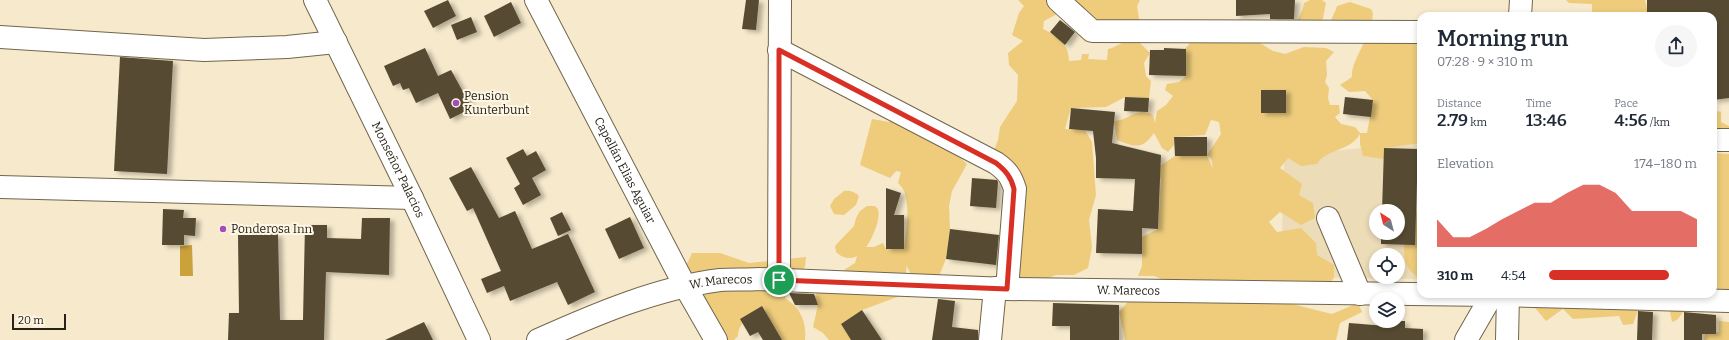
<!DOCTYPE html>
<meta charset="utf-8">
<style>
:root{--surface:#fff;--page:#f6f6f7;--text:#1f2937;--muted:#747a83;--accent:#d93025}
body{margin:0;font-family:Bitter,serif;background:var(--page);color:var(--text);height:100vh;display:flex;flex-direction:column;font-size:15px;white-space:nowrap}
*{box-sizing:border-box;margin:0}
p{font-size:13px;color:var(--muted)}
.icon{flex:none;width:22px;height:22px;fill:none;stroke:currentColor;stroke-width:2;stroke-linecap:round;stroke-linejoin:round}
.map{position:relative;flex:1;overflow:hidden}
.sheet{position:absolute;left:1417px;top:12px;width:300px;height:286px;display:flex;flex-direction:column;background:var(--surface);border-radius:12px;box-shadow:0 2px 6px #0003}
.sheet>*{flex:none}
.needle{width:26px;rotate:324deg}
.fabs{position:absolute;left:1369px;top:204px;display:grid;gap:8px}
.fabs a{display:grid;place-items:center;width:36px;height:36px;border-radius:50%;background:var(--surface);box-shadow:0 2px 6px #0003;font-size:20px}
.scale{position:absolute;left:12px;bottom:10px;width:54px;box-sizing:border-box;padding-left:4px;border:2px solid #272217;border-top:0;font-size:11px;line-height:14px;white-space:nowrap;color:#272217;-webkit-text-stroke:3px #fff7e6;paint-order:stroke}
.pin{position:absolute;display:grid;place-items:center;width:34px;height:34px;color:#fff;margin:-17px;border:2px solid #fff;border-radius:50%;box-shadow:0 1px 4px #0007}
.round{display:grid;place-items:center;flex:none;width:42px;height:42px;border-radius:21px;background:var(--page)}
.headline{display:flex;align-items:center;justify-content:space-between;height:68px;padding:0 20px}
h1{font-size:22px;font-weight:600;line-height:30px}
.metrics{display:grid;grid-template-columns:repeat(3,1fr);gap:6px;height:68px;padding:4px 20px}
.metrics div{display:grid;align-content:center}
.metrics b{font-size:17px;font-weight:600}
.metrics small{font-size:11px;font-weight:400}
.metrics p{font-size:11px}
.chart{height:112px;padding:8px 20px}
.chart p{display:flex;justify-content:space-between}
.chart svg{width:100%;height:72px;margin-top:4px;fill:var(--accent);opacity:.7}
ul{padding:0 20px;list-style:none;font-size:13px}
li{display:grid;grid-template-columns:64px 48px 1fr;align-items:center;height:30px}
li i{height:10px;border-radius:5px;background:var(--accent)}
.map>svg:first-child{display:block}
</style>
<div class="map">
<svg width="1729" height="340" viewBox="0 0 1729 340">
<defs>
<filter id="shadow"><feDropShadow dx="4.5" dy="2.5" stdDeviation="2" flood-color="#0004"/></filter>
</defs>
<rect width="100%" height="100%" fill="#f6e9cc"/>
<path fill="#ecdcb8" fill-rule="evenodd" d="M1421 142V279L1281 277 1284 156ZM1376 211H1398V233H1376ZM1376 255H1398V277H1376Z"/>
<g fill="#eecc7c">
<path d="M1018 0H1074L1057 14 1044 21 1043 29C1058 36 1069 44 1069 61L1081 60 1082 54H1089L1088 59 1107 60 1108 49 1112 48 1124 42 1138 41 1150 53 1144 63 1146 76 1151 81 1149 98 1125 97 1106 107 1071 108 1065 129 1085 130 1092 142 1096 195 1089 220 1092 247 1088 268 1074 275H1056L1033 284 1019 279C1013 255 1018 218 1026 194L1019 177 993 153 998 140 1000 127 1017 101 1018 75 1009 65 1008 53 1023 41 1012 35 1019 13 1024 6Z"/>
<path d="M1076 0H1140L1137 6 1140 25 1106 24 1099 19 1094 40 1085 42 1066 21Z"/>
<path d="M1310 0H1322L1326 3 1323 18 1319 27 1296 25C1298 17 1303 12 1304 3Z"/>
<path d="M1566 0H1645L1649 16H1592V4L1569 3Z"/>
<path d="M1350 2 1371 9 1373 13 1372 22 1330 25C1331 18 1335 13 1337 6Z"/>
<path d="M1421 27V143L1384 148V159L1363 156 1360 144V134C1351 151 1326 149 1317 164L1301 166 1288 158 1280 168 1302 184 1299 195 1313 203 1315 218 1301 225 1280 212 1269 222 1277 232 1301 228 1316 243 1317 255 1334 265V278L1320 293 1284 302 1332 314 1358 303 1362 312 1340 323 1336 340H1125L1119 312 1137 291 1169 282 1154 276H1138L1142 266V237L1158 229 1161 179 1149 173 1175 156H1207L1213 168 1211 158 1207 155 1221 134 1219 122 1211 120 1205 135 1174 137V145L1168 152 1162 148 1154 133C1142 150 1136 147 1117 140L1114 121C1130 121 1135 106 1153 115L1155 123 1157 111 1166 105 1173 96 1165 90 1167 84 1179 82 1186 76 1182 52 1193 40 1243 39 1260 43 1273 51 1285 54 1304 47 1326 48 1334 52 1326 61 1327 75 1325 82 1329 88 1328 98 1330 105H1339L1340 113 1335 117 1341 124 1355 127 1360 133H1367L1373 100 1365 91 1349 92 1340 85 1352 77C1351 65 1360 53 1364 42Z"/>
<path d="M1713 110 1721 112V122L1729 126V130L1713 131Z"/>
<path d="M896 116 957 154 967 164 952 191 949 206 950 229 946 259 939 276 926 278 911 274 906 265C908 275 901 286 900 296L862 310 841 324 851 340H829L823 333 813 327 818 305 814 296 844 270 855 263 857 256C850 260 842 258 836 252L835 246 854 226 856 218 860 211 867 206H875L878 209C881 220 872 239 866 247H874L883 243 886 249H904C906 231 913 195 898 183L901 172 896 171 890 178 860 165 872 119 889 122Z"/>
<path d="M1713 153 1729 154V301L1702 311H1684L1677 320 1672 322 1670 312 1663 305 1653 310H1638L1633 324 1623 325 1619 316 1573 319 1563 309 1546 321 1536 309 1522 296 1713 294Z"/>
<path d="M844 191C850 190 855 192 859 196L856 205 844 215 834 214 830 206 834 199Z"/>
<path d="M1421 210V279C1395 266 1405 236 1412 214Z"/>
<path d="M692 253H720L749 263 806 257 805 267 786 286 785 298C800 308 807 321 805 340H775L768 316 762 306C752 315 738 322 738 336L734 340H725L685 268Z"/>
<path d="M1719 321 1729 322V340H1704L1705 334 1719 332Z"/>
</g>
<path fill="#caa13a" d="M192 245 193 276H180V246Z"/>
<g fill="#564b33" filter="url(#shadow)">
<path d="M448 0 456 16 433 28 424 11Z"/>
<path d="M746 0H759L756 30 742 29Z"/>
<path d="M1236 0H1295L1294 19H1270V14L1236 16Z"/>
<path d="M1647 0H1729V98L1713 100V16H1647Z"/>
<path d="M511 2 521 23 494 37 484 16Z"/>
<path d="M471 17 477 32 457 40 451 25Z"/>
<path d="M1060 20 1075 32 1065 45 1050 32Z"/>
<path d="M425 48 438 76 451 70 472 108 450 119 438 93 416 103 409 88 403 90 400 83 393 86 384 66Z"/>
<path d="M1164 48 1186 49V76L1149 75 1150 50H1164Z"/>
<path d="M120 57 173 61 167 174 114 171Z"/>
<rect x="1261" y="90" width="25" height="23"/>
<path d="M1125 97 1149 98 1148 112 1124 111Z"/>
<path d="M1345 97 1373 100 1371 117 1343 114Z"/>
<path d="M1071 108 1115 112 1112 143 1161 155 1158 229 1142 228V254L1096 253 1098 209 1133 211 1135 179 1096 178V158L1093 131 1069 129Z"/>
<path d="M1174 137H1207V156H1175Z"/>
<path d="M1384 148 1418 149 1415 245 1381 244V233H1398V211H1382Z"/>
<path d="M523 149 527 156 536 151 546 170 532 178 541 195 523 205 514 188 520 184 506 158Z"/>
<path d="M471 167 499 218 515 211 532 249 568 234 595 292 568 305 557 282 510 301 504 286 487 293 481 279 501 271 473 208 467 211 449 178Z"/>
<path d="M972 178 997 180 998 182 996 208 970 206Z"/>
<path d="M886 188 901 193 894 215H904V249H886Z"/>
<path d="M163 209 184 210 183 218H196L195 236 184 235V245H162Z"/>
<path d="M562 212 571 230 558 236 550 218Z"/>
<path d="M630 217 644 248 619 259 605 229Z"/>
<path d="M362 218H390L389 275 326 272 324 340H228L229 313H239L238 235 278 234 280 320H303L305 225H327V238L361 239Z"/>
<path d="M950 229 999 235 996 265 946 259Z"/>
<path d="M789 293 814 294 818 305H795Z"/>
<path d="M938 299 955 301 952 327 978 330V340H932Z"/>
<path d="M1053 303 1119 305V340H1070V326H1052Z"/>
<path d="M762 306 768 316 782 340H763L758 332 750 336 740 319Z"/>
<path d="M862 310 882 340H851L841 324Z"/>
<path d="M1638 311 1653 312 1652 340H1637Z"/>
<path d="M1684 312 1716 315V334H1702V340H1684Z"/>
<path d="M1386 321H1405V328L1423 329V340H1347L1349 323 1386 326Z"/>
<path d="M424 322 433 340H385Z"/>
</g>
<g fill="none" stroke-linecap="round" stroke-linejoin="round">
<g stroke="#71664c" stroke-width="24">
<g id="minor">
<path id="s1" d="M315 0 412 198 479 340"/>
<path id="s2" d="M536 0 685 286 716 340"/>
<path d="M1058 0 1092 31 1421 32"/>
<path d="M1520 16 1521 0"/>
<path d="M0 37 204 50 287 47 336 42"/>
<path d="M779 50 996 163C1007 171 1011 176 1015 189L1007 289"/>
<path d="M1713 140H1729"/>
<path d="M0 187 412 198"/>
<path d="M1328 218 1360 294"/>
<path d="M779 280 780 0"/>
<path id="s3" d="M538 340C596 314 657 288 720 280 733 279 746 280 759 279L1007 289 1492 295 1729 301"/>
<path d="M990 340 995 288"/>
<path d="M1466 340 1492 295"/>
<path d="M1507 340 1508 294"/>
</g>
</g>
<use href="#minor" stroke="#fff" stroke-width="22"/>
</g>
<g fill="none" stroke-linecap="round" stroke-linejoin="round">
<g stroke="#fff" stroke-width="8">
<path id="route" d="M779 50 996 163C1006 171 1011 177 1014 189L1007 289 779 280Z"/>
</g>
<use href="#route" stroke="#d93025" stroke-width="5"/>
</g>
<g fill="#a54cb7" stroke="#fff7e6" stroke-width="1.5">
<circle cx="456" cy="103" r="4"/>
<circle cx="223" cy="229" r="4"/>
</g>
<g text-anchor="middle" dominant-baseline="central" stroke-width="4" stroke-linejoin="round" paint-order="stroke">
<g font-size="12" fill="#272217" stroke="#fff7e6" text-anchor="start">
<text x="464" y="96">Pension<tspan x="464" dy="14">Kunterbunt</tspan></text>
<text x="231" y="229">Ponderosa Inn</text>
</g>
<g font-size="12" fill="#272217" stroke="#fff7e6">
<text stroke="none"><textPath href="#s1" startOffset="189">Monseñor Palacios</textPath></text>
<text stroke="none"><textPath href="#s2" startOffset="192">Capellán Elias Aguiar</textPath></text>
<text stroke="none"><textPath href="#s3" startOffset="193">W. Marecos</textPath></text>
<text stroke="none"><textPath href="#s3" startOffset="601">W. Marecos</textPath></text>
</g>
</g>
</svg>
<div class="fabs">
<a><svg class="needle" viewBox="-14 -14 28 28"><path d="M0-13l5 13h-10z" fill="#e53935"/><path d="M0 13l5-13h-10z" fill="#747a83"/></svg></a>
<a><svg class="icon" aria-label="locate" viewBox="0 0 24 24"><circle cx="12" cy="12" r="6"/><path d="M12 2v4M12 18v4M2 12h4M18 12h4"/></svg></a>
<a><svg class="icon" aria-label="layers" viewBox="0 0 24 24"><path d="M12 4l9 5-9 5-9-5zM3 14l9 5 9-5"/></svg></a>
</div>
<div class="scale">20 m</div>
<div class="pin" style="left:779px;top:280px;background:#1e9e55"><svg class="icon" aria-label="arrive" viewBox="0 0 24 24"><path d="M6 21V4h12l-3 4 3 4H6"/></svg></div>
<section class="sheet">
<div class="headline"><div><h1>Morning run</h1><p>07:28 · 9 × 310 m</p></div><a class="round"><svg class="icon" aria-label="share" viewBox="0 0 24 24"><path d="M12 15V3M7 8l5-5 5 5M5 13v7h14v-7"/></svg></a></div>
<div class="metrics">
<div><p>Distance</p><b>2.79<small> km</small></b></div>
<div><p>Time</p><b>13:46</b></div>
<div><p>Pace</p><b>4:56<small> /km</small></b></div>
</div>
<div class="chart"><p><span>Elevation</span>174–180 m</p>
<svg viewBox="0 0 160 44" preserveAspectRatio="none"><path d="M0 44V27L10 38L20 38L30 33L40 27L50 22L60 17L70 17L80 11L90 6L100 6L110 11L120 22L130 22L140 22L150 22L160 27V44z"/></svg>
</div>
<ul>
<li><b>310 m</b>4:54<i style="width:81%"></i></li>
</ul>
</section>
</div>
